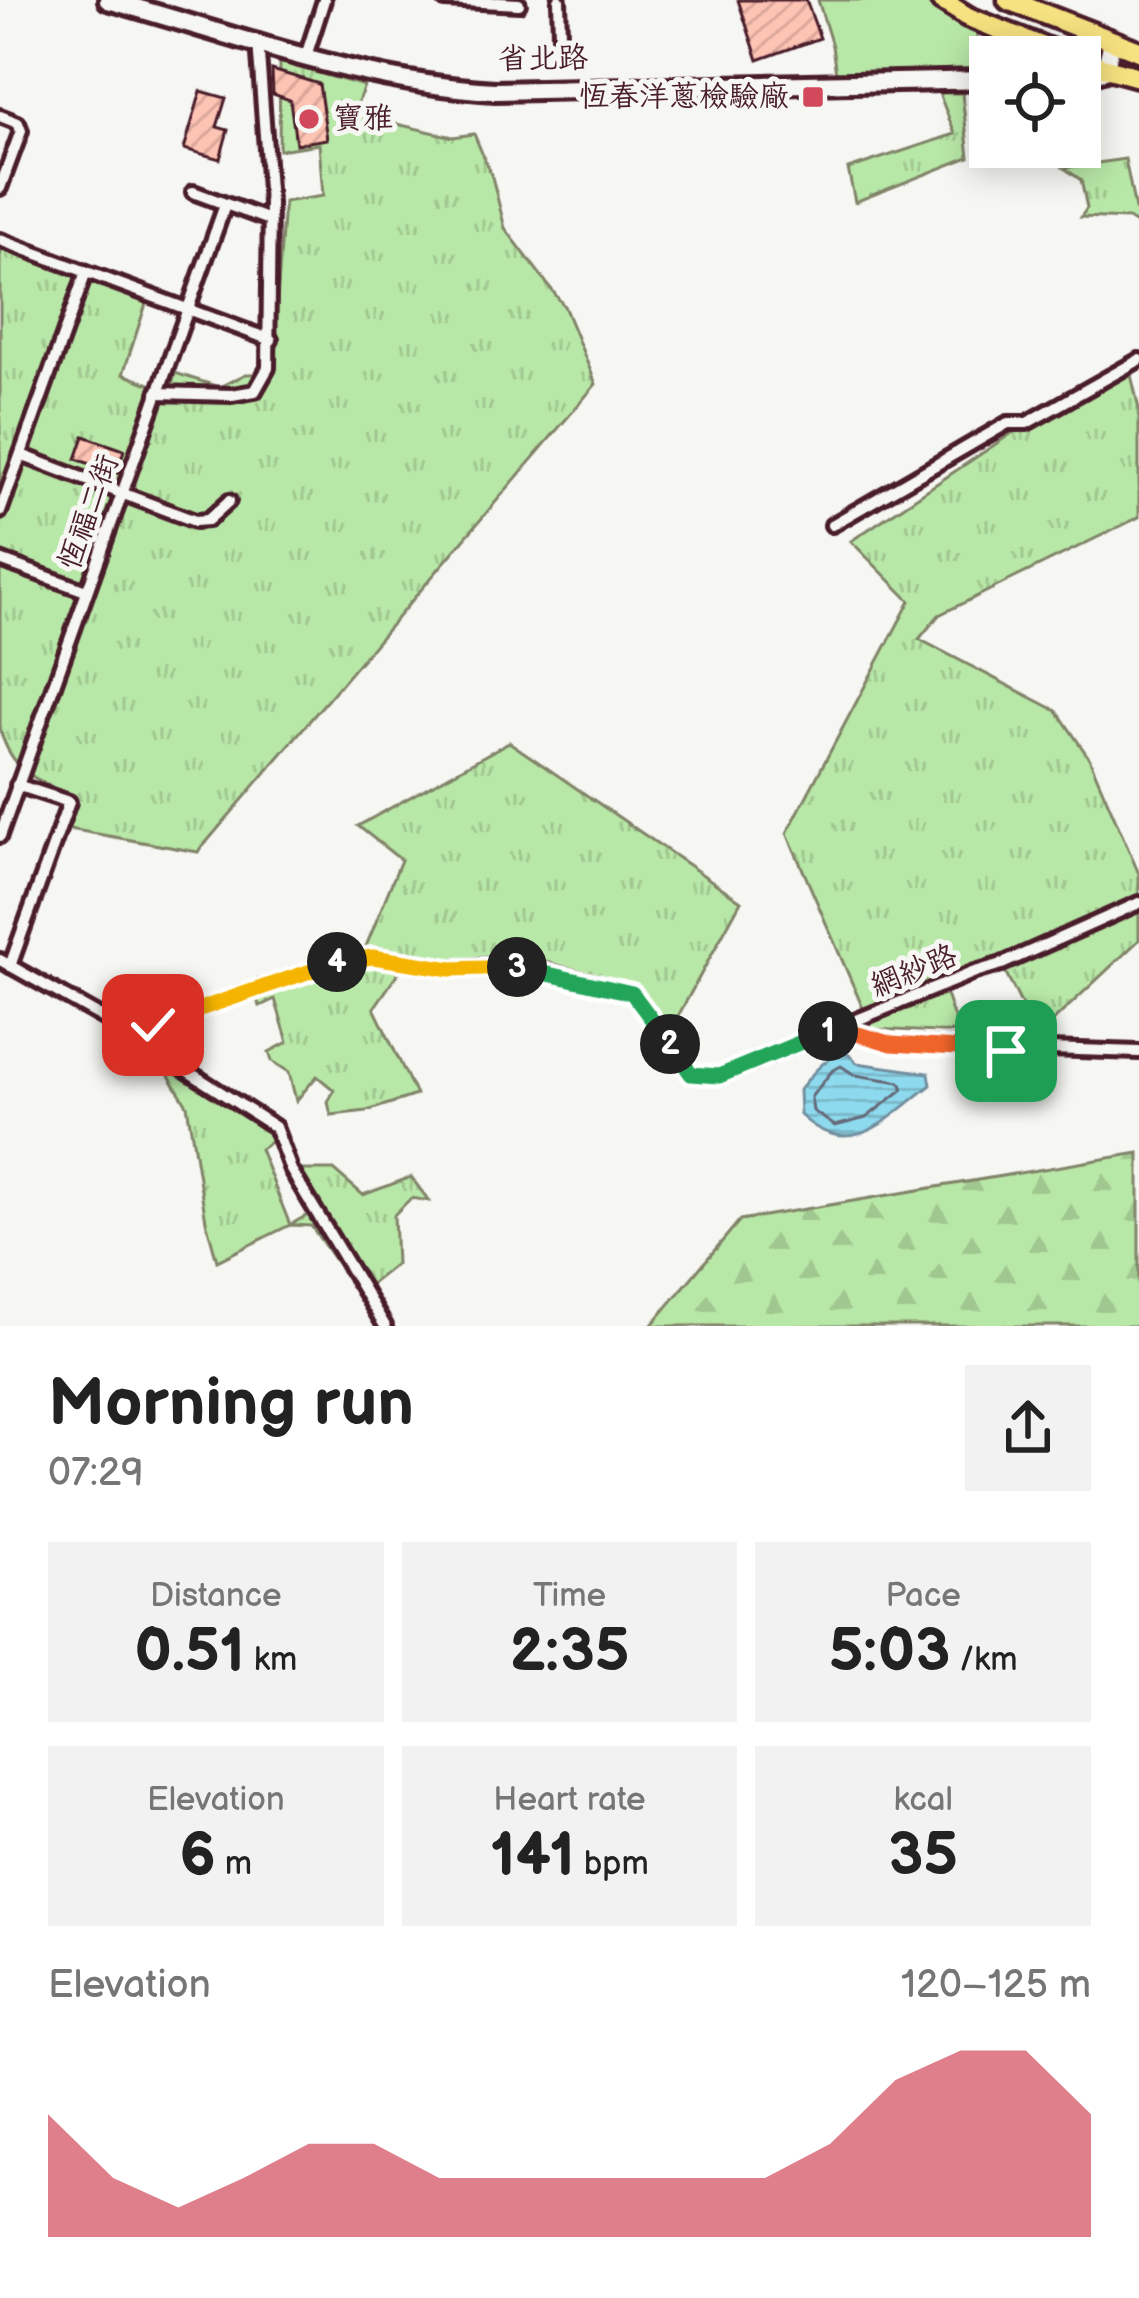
<!DOCTYPE html>
<meta charset="utf-8">
<style>
:root{--surface:#fff;--page:#f2f2f2;--text:#222;--muted:#767676;--accent:#d1495b}
body{margin:0;font-family:"Balsamiq Sans","LXGW WenKai TC",sans-serif;background:var(--page);color:var(--text);height:100vh;display:flex;flex-direction:column;font-size:45px;white-space:nowrap}
*{box-sizing:border-box;margin:0}
p{font-size:39px;color:var(--muted)}
.icon{flex:none;width:66px;height:66px;fill:none;stroke:currentColor;stroke-width:2;stroke-linecap:round;stroke-linejoin:round}
.map{position:relative;height:1326px;overflow:hidden}
.drawer{display:flex;flex-direction:column;background:var(--surface);flex:1}
.drawer>*{flex:none}
.tools{position:absolute;left:969px;top:36px;display:grid;gap:24px}
.tools a{display:grid;place-items:center;width:132px;height:132px;border-radius:0px;background:var(--surface);box-shadow:0 6px 30px #0003;font-size:60px}
.pin{position:absolute;display:grid;place-items:center;width:102px;height:102px;color:#fff;margin:-51px;border-radius:24px;box-shadow:0 6px 18px #0006}
.km{position:absolute;width:60px;height:60px;margin:-30px;border-radius:50%;background:#222;color:#fff;font-size:33px;line-height:60px;text-align:center}
.round{display:grid;place-items:center;flex:none;width:126px;height:126px;border-radius:0px;background:var(--page)}
.summary{display:flex;align-items:center;justify-content:space-between;height:204px;padding:0 48px}
h1{font-size:66px;font-weight:700;line-height:90px}
.stats{display:grid;grid-template-columns:repeat(3,1fr);gap:18px;height:204px;padding:12px 48px}
.stats div{display:grid;align-content:center;border-radius:0px;background:var(--page);text-align:center}
.stats b{font-size:60px;font-weight:700}
.stats small{font-size:33px;font-weight:400}
.stats p{font-size:33px}
.chart{height:336px;padding:24px 48px}
.chart p{display:flex;justify-content:space-between}
.chart svg{width:100%;height:216px;margin-top:12px;fill:var(--accent);opacity:.7}
.map>svg:first-child{display:block}
</style>
<div class="map">
<svg width="1139" height="1326" viewBox="0 0 1139 1326">
<defs>
<pattern id="grass-tufts" width="24" height="20" patternUnits="userSpaceOnUse" patternTransform="scale(3)"><rect width="24" height="20" fill="#b8e8a7"/><path d="M3 7l-1-3M5 7V3M7 7l1-3M15 17l-1-3M17 17v-4M19 17l1-3" fill="none" stroke="#a0c790"/></pattern>
<pattern id="forest-firs" width="22" height="20" patternUnits="userSpaceOnUse" patternTransform="scale(3)"><rect width="22" height="20" fill="#b8e8a7"/><path d="M5 1l3.5 6h-7zM16 11l3.5 6h-7z" fill="#a0c790"/></pattern>
<pattern id="water-rules" width="6" height="5" patternUnits="userSpaceOnUse" patternTransform="scale(3)"><rect width="6" height="5" fill="#8dd9ed"/><path d="M0 2.5h6" fill="none" stroke="#7bbacb"/></pattern>
<pattern id="building-hatch" width="6" height="6" patternUnits="userSpaceOnUse" patternTransform="scale(3)"><rect width="6" height="6" fill="#fdc3b3"/><path d="M-1 1l2-2M0 6l6-6M5 7l2-2" fill="none" stroke="#daa79a"/></pattern>
</defs>
<rect width="100%" height="100%" fill="#f6f6f2"/>
<filter id="ink" filterUnits="userSpaceOnUse"><feTurbulence type="fractalNoise" baseFrequency=".00833" numOctaves="2"/><feDisplacementMap in="SourceGraphic" scale="24" xChannelSelector="R" yChannelSelector="G"/><feConvolveMatrix kernelMatrix="1 2 1 2 8 2 1 2 1" color-interpolation-filters="sRGB"/></filter>
<g filter="url(#ink)">
<g fill="url(#grass-tufts)" stroke="#818469" stroke-width="3">
<path d="M280 62 364 86 353 114 453 137 474 134 492 177 505 228 564 306 596 384 198 852 64 828 75 797C37 781 11 771 0 729V256L4 243 148 298 123 374 170 392 175 373 219 387 246 374H272L284 202 323 196 319 144 279 150Z"/>
<path d="M939 93H962L969 157 855 202 848 169 955 134Z"/>
<path d="M1125 159 1135 209H1139V226L1128 219 1081 217 1087 208 1081 180 1064 168Z"/>
<path d="M1129 366 1139 409V517L939 615 919 639 1057 711 1089 758 1139 874V940L1037 1036 1002 965 942 983 959 1033 872 1029 787 833 910 601 851 541 1027 423Z"/>
<path d="M509 742 741 901 665 1040 632 993 589 980 451 969 365 949 401 860 358 826Z"/>
<path d="M378 964 401 969 374 1008 416 1095 367 1111 331 1115 328 1102 334 1090 317 1076 296 1101 289 1072 272 1061 269 1052 288 1042 275 999 260 1006 254 996 334 966Z"/>
<path d="M157 1056 277 1138 260 1149 290 1225 314 1211 291 1170H334L363 1195 411 1177 429 1201 411 1198 394 1215 396 1264 358 1294 311 1226 290 1225 217 1261 206 1221 187 1105Z"/>
</g>
<path fill="url(#forest-firs)" stroke="#818469" stroke-width="3" d="M1139 1153V1326H651L740 1220Z"/>
<path fill="#b8e8a7" stroke="#818469" stroke-width="3" d="M818 0H922L976 31 981 68 836 74 832 46Z"/>
<path fill="url(#water-rules)" stroke="#728f9f" stroke-width="3" d="M848 1054 857 1063 929 1073 931 1085C886 1119 851 1163 800 1115L799 1090C813 1074 824 1055 848 1054Z"/>
<g fill="none" stroke-linecap="round" stroke-linejoin="round">
<path stroke="#656979" stroke-width="3" d="M841 1066 855 1075 900 1082 903 1089 866 1118 835 1126 813 1111 811 1097 832 1071Z"/>
</g>
<g fill="url(#building-hatch)" stroke="#4a1f2b" stroke-width="3">
<path d="M738 0H806L820 38 758 60Z"/>
<path d="M272 70 319 84 327 139 296 144 290 100 273 94Z"/>
<path d="M201 91 226 98 217 127 228 130 220 159 184 149Z"/>
<path d="M84 436 124 450 117 473 76 459Z"/>
</g>
<g fill="none" stroke-linecap="round" stroke-linejoin="round">
<g stroke="#4a1f2b" stroke-width="20">
<g id="street">
<path d="M445 0 519 4"/>
<path d="M559 0 560 36"/>
<path d="M306 56 324 0"/>
<path d="M0 116 18 123 21 131 0 188"/>
<path d="M193 192 269 220"/>
<path d="M0 240 271 340"/>
<path d="M157 393 232 395 255 391 268 368 270 203 258 41"/>
<path d="M21 455 195 521 208 520 229 501"/>
<path d="M0 512 86 272"/>
<path d="M832 525 1008 423H1027L1139 360"/>
<path d="M0 560 86 591"/>
<path d="M0 836 225 205"/>
<path d="M0 960 114 1024 275 1127 291 1170 385 1326"/>
<path d="M10 966 69 802 17 785"/>
<path d="M114 1024 153 1025 344 959 372 957 451 969 497 965 530 967 632 993 691 1074 719 1076 975 972 1002 964 1139 903"/>
<path d="M838 1027 892 1044 1139 1052"/>
</g>
</g>
<g stroke="#4a1f2b" stroke-width="26">
<g id="secondary">
<path d="M108 0C235 35 363 84 495 91L990 80"/>
<path d="M1005 32 1016 43 1012 57"/>
<path d="M1080 79 1105 71 1112 42"/>
</g>
</g>
<g stroke="#4a1f2b" stroke-width="27">
<g id="primary">
<path d="M941 0 968 17 1069 57"/>
<path d="M1008 0 1139 51"/>
<path d="M1080 61 1139 77"/>
</g>
</g>
<use href="#street" stroke="#f6f6f2" stroke-width="10"/>
<use href="#secondary" stroke="#f6f6f2" stroke-width="16"/>
<use href="#primary" stroke="#f7e281" stroke-width="18"/>
</g>
</g>
<g fill="none" stroke-linecap="round" stroke-linejoin="round" filter="url(#ink)">
<g stroke="#fff" stroke-width="24">
<path id="split-1" d="M828 1031 838 1028 892 1044 1006 1051"/>
</g>
<g stroke="#fff" stroke-width="24">
<path id="split-2" d="M670 1044 691 1074 719 1076 828 1031"/>
</g>
<g stroke="#fff" stroke-width="24">
<path id="split-3" d="M517 967 632 993 670 1044"/>
</g>
<g stroke="#fff" stroke-width="24">
<path id="split-4" d="M337 962 373 957 451 969 517 967"/>
</g>
<g stroke="#fff" stroke-width="24">
<path id="split-5" d="M153 1025 337 962"/>
</g>
<use href="#split-1" stroke="#f0652b" stroke-width="15"/>
<use href="#split-2" stroke="#22a559" stroke-width="15"/>
<use href="#split-3" stroke="#22a559" stroke-width="15"/>
<use href="#split-4" stroke="#f5b400" stroke-width="15"/>
<use href="#split-5" stroke="#f5b400" stroke-width="15"/>
</g>
<g fill="#d1495b" stroke="#f6f6f2" stroke-width="4.5">
<rect x="801" y="85" width="24" height="24" rx="6"/>
<circle cx="309" cy="119" r="12"/>
</g>
<g text-anchor="middle" dominant-baseline="central" stroke-width="10" stroke-linejoin="round" paint-order="stroke">
<g font-size="30" fill="#4a1f2b" stroke="#f6f6f2">
<text transform="translate(543 59) rotate(-1)">省北路</text>
<text transform="translate(89 512) rotate(-70)">恆福二街</text>
<text transform="translate(914 971) rotate(-22)">網紗路</text>
</g>
<g font-size="30" fill="#4a1f2b" stroke="#f6f6f2" text-anchor="end">
<text x="789" y="97">恆春洋蔥檢驗廠</text>
<text x="333" y="119" text-anchor="start">寶雅</text>
</g>
</g>
</svg>
<div class="tools">
<a><svg class="icon" aria-label="locate" viewBox="0 0 24 24"><circle cx="12" cy="12" r="6"/><path d="M12 2v4M12 18v4M2 12h4M18 12h4"/></svg></a>
</div>
<div class="pin" style="left:1006px;top:1051px;background:#1e9e55"><svg class="icon" aria-label="arrive" viewBox="0 0 24 24"><path d="M6 21V4h12l-3 4 3 4H6"/></svg></div>
<div class="pin" style="left:153px;top:1025px;background:#d93025"><svg class="icon" aria-label="check" viewBox="0 0 24 24"><path d="M5 12l5 5 9-10"/></svg></div>
<b class="km" style="left:828px;top:1031px">1</b>
<b class="km" style="left:670px;top:1044px">2</b>
<b class="km" style="left:517px;top:967px">3</b>
<b class="km" style="left:337px;top:962px">4</b>
</div>
<section class="drawer">
<div class="summary"><div><h1>Morning run</h1><p>07:29</p></div><a class="round"><svg class="icon" aria-label="share" viewBox="0 0 24 24"><path d="M12 15V3M7 8l5-5 5 5M5 13v7h14v-7"/></svg></a></div>
<div class="stats">
<div><p>Distance</p><b>0.51<small> km</small></b></div>
<div><p>Time</p><b>2:35</b></div>
<div><p>Pace</p><b>5:03<small> /km</small></b></div>
</div>
<div class="stats">
<div><p>Elevation</p><b>6<small> m</small></b></div>
<div><p>Heart rate</p><b>141<small> bpm</small></b></div>
<div><p>kcal</p><b>35</b></div>
</div>
<div class="chart"><p><span>Elevation</span>120–125 m</p>
<svg viewBox="0 0 160 44" preserveAspectRatio="none"><path d="M0 44V19L10 32L20 38L30 32L40 25L50 25L60 32L70 32L80 32L90 32L100 32L110 32L120 25L130 12L140 6L150 6L160 19V44z"/></svg>
</div>
</section>
